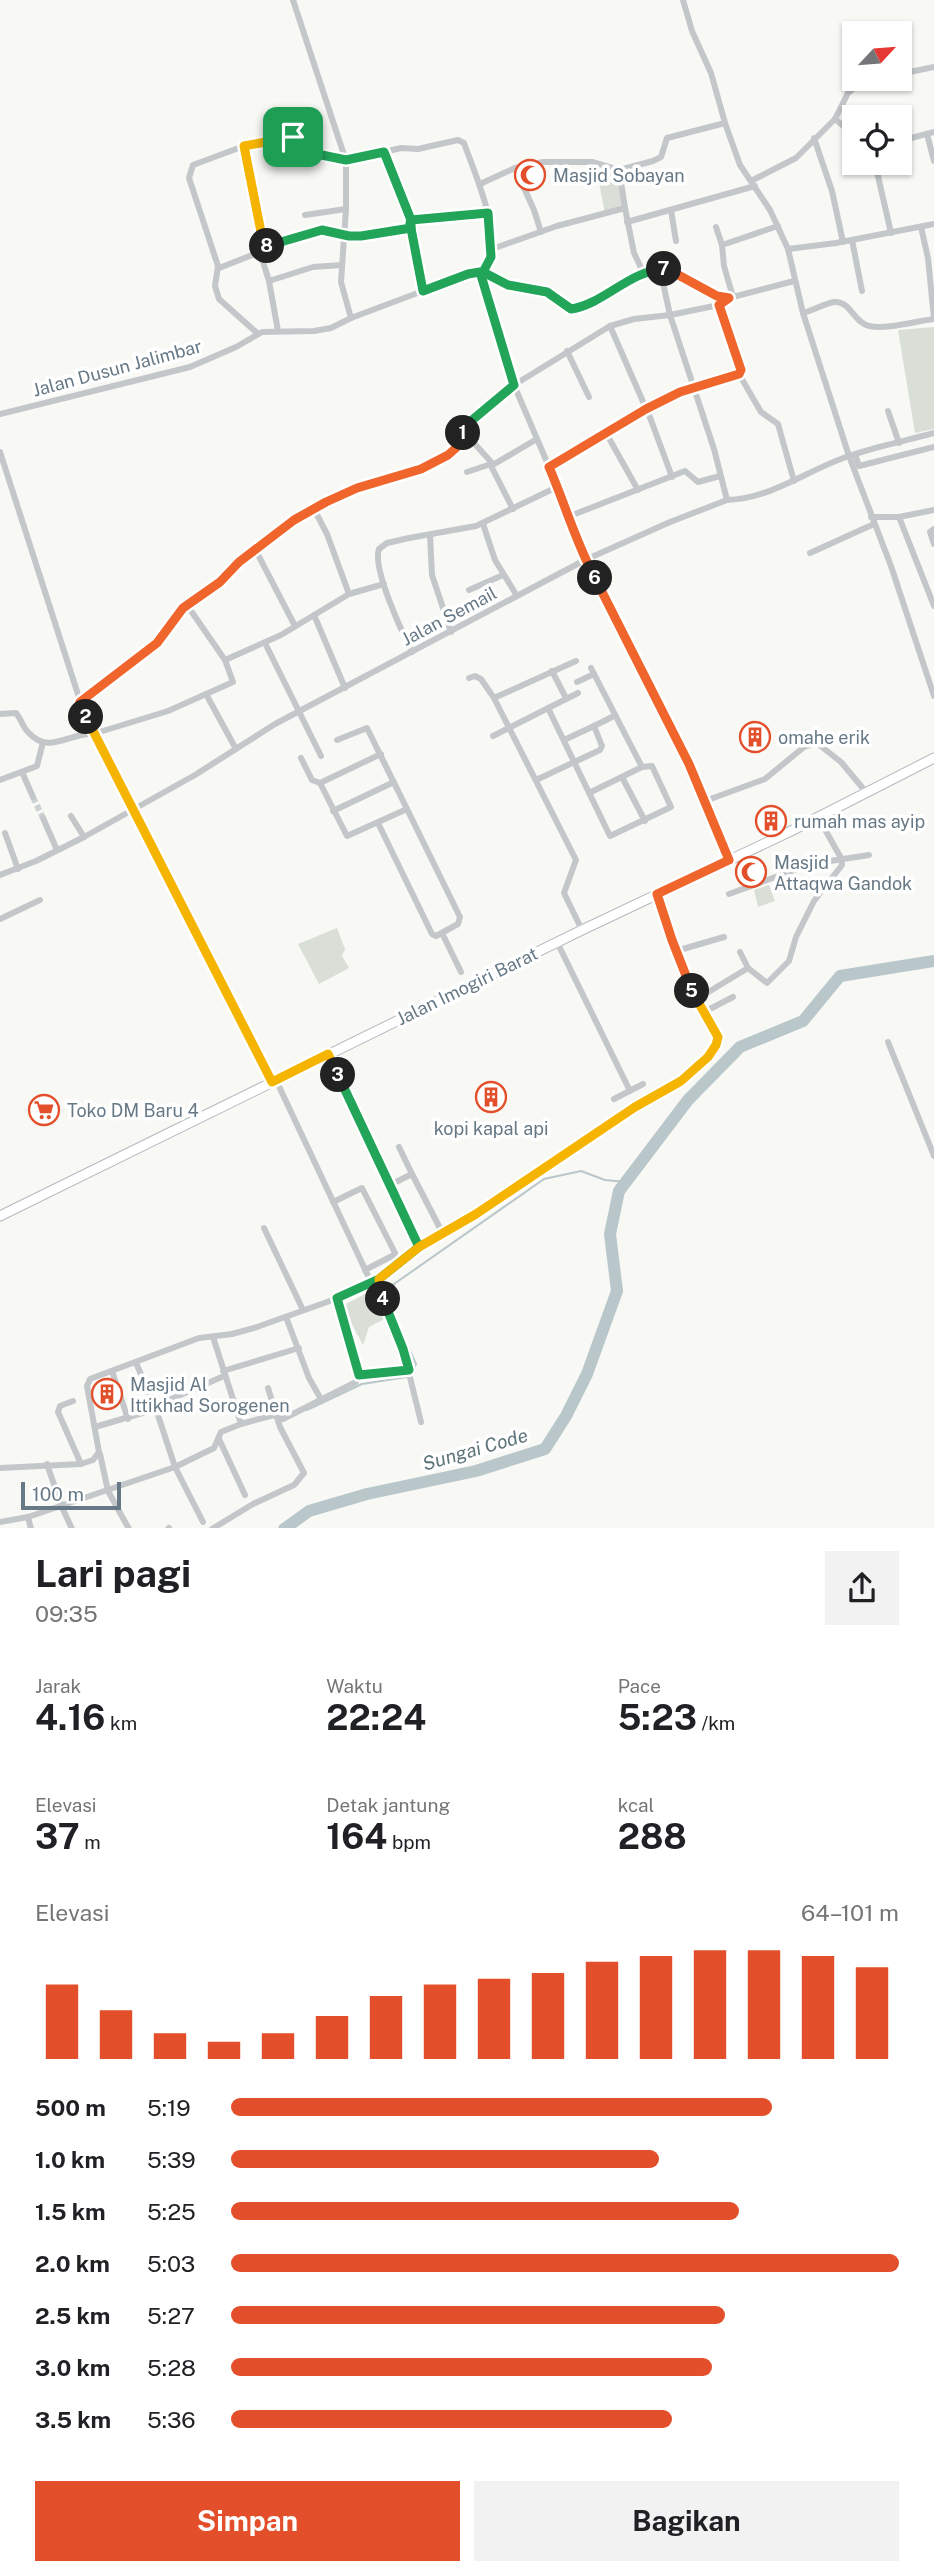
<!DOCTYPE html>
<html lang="id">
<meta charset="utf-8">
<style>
:root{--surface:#fff;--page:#f2f2f2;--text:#202124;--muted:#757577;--accent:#e34f2a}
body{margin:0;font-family:"Public Sans",sans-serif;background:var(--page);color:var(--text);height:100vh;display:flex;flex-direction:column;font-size:26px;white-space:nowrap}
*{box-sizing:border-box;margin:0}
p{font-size:23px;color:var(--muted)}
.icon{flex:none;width:38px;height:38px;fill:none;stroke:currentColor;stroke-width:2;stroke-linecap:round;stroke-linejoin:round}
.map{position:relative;height:1528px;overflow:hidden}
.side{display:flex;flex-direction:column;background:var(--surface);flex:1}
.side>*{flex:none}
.needle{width:46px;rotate:64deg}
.controls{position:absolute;left:842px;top:21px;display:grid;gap:14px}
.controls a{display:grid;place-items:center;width:70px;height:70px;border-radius:0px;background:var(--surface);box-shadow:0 2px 5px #0004;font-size:35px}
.scale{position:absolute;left:21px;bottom:18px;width:100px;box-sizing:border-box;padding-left:7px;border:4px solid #677986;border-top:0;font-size:19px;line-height:24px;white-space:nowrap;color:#677986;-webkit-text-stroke:5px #fff;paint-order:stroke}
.pin{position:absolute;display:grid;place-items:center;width:60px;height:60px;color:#fff;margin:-30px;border-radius:14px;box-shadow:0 4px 10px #0006}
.km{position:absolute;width:35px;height:35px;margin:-18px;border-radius:50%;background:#222;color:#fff;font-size:19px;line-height:35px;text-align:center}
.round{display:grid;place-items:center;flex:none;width:74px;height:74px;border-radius:0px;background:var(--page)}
.head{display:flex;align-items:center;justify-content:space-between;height:119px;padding:0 35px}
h1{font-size:38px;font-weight:700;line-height:52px}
.metrics{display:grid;grid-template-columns:repeat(3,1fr);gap:10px;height:119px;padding:7px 35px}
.metrics div{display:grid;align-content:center}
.metrics b{font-size:35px;font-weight:700}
.metrics small{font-size:19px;font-weight:400}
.metrics p{font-size:19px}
.chart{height:196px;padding:14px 35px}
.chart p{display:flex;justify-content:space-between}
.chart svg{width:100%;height:126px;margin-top:7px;stroke:var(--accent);stroke-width:6}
.cta{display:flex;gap:14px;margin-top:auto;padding:14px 35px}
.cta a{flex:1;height:80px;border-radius:0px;background:var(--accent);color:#fff;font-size:28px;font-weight:700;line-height:80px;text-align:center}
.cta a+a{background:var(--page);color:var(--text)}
ul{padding:0 35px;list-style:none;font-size:23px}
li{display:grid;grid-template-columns:112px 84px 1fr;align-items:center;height:52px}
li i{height:18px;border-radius:9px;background:var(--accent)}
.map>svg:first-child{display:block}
</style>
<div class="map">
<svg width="934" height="1529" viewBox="0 0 934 1529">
<rect width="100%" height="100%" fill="#f8f8f5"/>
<g fill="#d9dfd6">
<path d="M596 168 617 173 623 207 605 213Z"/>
<path d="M934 327V429L915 433 898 330Z"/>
<path d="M769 885 775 901 758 907 754 890Z"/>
<path d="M337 928 345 949 342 956 349 968 319 984 298 944Z"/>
<path d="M373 1290 388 1317 369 1327 363 1345 342 1306Z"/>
</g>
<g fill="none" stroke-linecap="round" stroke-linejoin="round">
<g stroke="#b9c7ca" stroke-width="2">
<path d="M411 1374 416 1364 387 1301 394 1284 544 1179 581 1171 605 1180 626 1182"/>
<path d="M307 1410 362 1384 407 1377"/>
</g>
<path stroke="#b9c7ca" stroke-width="12" d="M284 1529 309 1511 367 1494 476 1471 545 1449 566 1416 587 1374 617 1291 610 1234 619 1191 688 1100 740 1047 803 1021 840 976 934 961"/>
<path stroke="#ccd2d4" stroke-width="6" stroke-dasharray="6 3" stroke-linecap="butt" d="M33 797 43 818"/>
<g stroke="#b5bbbf" stroke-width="11">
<path id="secondary" d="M0 1216 582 930 789 832 934 758"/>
</g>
<g stroke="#c3c7ca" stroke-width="6">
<path d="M293 0 346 161V209L341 282 351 318"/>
<path d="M683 0 692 31 711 73 725 123 740 165 770 210 788 249 803 313 849 456 891 566 934 696"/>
<path d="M900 74 934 67"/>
<path d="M835 119 854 135"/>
<path d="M927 134 934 161"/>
<path d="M814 138 832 191 843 242"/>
<path d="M900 141 934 132"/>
<path d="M244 146 264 247"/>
<path d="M900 148 902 169"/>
<path d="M384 152 411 220"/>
<path d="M875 163 891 233"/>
<path d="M515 168 534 210 541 232"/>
<path d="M619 170 625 208"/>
<path d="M751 181 796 158 835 119 848 93 859 84 871 79"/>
<path d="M480 184 515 168 543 162H592L619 170 653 161 661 157 667 138 725 123"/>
<path d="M671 210 676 241"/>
<path d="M305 215 346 209"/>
<path d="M627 222 755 186"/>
<path d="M716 227 722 245"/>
<path d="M921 227 928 258 934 319"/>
<path d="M852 240 862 291"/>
<path d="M492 249 557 226 625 208 634 253 642 270 671 271 711 293 729 298"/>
<path d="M788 249 836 243 934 224"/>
<path d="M260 252 269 281 278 331"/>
<path d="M219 268 260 252 264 247 322 230 349 236H361L411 227"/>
<path d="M660 269 670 315 714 449 727 500"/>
<path d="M479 272 514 385 570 516 585 560 689 764 729 860"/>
<path d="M483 272 508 285 547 292 567 307 574 309 608 293 644 272"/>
<path d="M269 281 313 267 342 265"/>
<path d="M423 291 410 221 488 213"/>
<path d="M733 297 724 266 722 245 778 226"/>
<path d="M803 313C813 310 824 304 834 302 850 300 854 323 869 326 886 330 916 321 934 319"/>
<path d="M610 326 651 420 672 477"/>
<path d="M567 351 589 397"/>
<path d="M739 374 761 412 778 424 794 481"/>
<path d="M693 389 739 374 741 370 719 305"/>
<path d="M888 411 899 443"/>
<path d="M0 414 190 367 236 347 262 332 314 331 331 328 351 318 468 274 483 272C507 242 475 175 464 143L458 140 418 149 401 148 346 161 307 152 297 139 287 136 244 146 193 165 189 178 218 266 215 286 219 299 257 333"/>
<path d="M464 432 492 463"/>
<path d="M606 433 638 490"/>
<path d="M0 452 83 710 93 734 272 1082"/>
<path d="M855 454 859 466 934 447"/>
<path d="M549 467 646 409 693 387"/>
<path d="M467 472 491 464"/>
<path d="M314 509 327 534 349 594"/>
<path d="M513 509 491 466 537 439"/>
<path d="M570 516 685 471 698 482 720 476"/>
<path d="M871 517H899L934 510"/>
<path d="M899 517 934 606"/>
<path d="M483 524 495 560 517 596"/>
<path d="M934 529 930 532 934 544"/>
<path d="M430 535 432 575 451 632"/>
<path d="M255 549 295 626"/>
<path d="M810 553 874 524"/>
<path d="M469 590 503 575"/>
<path d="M187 605 225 660"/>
<path d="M314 615 345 688"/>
<path d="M265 643 321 756"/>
<path d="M412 652C402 632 372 568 379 549L387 543 409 538 476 526 557 487"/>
<path d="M552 671 566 698"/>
<path d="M469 678 475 676 481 679 494 698 576 860 564 893 582 930"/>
<path d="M577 682 594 674"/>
<path d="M206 694 236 749"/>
<path d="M494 698 576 661"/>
<path d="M80 702 157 644 183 608 220 582 239 562 294 520 325 502 357 488 421 469 448 455 457 447 471 421 514 385 610 326 634 319 670 315 719 305 729 298 794 281"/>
<path d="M548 708 610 836 671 807 652 766 642 767 591 668"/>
<path d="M0 714 16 713C21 719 23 727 28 732 49 756 70 732 93 734L168 711 233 682 225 660 281 635 349 594 384 584"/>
<path d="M594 726 614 716"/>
<path d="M493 736 578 693"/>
<path d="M337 740 367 728 407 809"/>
<path d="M301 758 312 780 320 783"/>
<path d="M22 772 33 797"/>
<path d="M622 777 645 821"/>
<path d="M0 780 37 766 43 742"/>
<path d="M536 780 600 750 602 746 594 726 564 740"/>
<path d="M589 793 642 767"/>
<path d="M705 801 765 779 804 747 817 743 841 762 866 792"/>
<path d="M333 811 394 782"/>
<path d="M71 816 84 837"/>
<path d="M43 818 57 850"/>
<path d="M378 823 432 934 436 936 458 924 460 917 407 809 347 836 320 783 381 754"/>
<path d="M5 833 18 869"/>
<path d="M0 875 36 861 84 837 195 775 275 724 585 560 670 522 727 500C771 499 809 469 849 456 877 446 906 441 934 433"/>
<path d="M729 894 811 864 869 855"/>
<path d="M0 919 40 900"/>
<path d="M442 933 461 972"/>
<path d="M557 942 630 1091"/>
<path d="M676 951 724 937"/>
<path d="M740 952 748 968 767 983 789 961 796 937 814 901 842 865 841 858 818 817"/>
<path d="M697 999 748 968"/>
<path d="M704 1012 733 997"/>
<path d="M888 1042 934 1156"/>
<path d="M328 1054 419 1247"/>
<path d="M276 1080 370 1280"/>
<path d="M614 1099 643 1084"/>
<path d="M412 1174 443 1234"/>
<path d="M390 1185 412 1174 399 1147"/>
<path d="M333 1202 362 1188 395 1253 394 1255 365 1270"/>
<path d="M264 1228 303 1310"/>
<path d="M379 1279 384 1303 403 1349 421 1422"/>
<path d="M286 1317 309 1378 322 1401"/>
<path d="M136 1363 155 1406 175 1467 203 1522"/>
<path d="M112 1371 128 1419"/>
<path d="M223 1371 299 1348"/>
<path d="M359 1375 409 1370"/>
<path d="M73 1401 60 1406 58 1412 81 1464"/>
<path d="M155 1406 224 1376"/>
<path d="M241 1424 274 1415 283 1419 356 1382 360 1372 336 1298"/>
<path d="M95 1427 156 1409"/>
<path d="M219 1439 245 1495"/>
<path d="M100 1454 108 1491 129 1529"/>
<path d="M47 1464 61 1505 72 1529"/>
<path d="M0 1468 81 1464 93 1460 99 1452 87 1386 90 1379 199 1338 232 1334 257 1327 355 1292 379 1279 419 1247 476 1214 635 1107C658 1096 716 1066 718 1037L689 985 657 894"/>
<path d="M28 1517 31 1529"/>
<path d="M0 1522 28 1517 175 1467 214 1448 221 1432 241 1424 213 1337"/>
<path d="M168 1529 169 1528"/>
<path d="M212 1529 253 1504 294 1485 304 1473 280 1427 268 1388"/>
</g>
<use href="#secondary" stroke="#fff" stroke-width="9"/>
</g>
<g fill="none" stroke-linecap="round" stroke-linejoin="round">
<g stroke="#fff" stroke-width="14">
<path id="split-1" d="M293 137 307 152 346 160 384 152 411 220 410 223 423 291 468 274 480 272 514 385 471 421 463 433"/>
</g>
<g stroke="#fff" stroke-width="14">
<path id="split-2" d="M86 717 80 702 157 643 183 608 220 582 239 562 294 520 326 502 357 488 421 469 448 455 457 447 463 433"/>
</g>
<g stroke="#fff" stroke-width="14">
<path id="split-3" d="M86 717 272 1082 328 1054 338 1075"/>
</g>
<g stroke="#fff" stroke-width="14">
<path id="split-4" d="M338 1075 419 1247 379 1279 337 1298 359 1375 409 1370 403 1349 383 1299"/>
</g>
<g stroke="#fff" stroke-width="14">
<path id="split-5" d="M383 1299 379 1279 419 1247 476 1214 635 1107 681 1081 708 1057 716 1045 718 1037 692 991"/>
</g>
<g stroke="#fff" stroke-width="14">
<path id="split-6" d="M595 578 689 764 729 860 657 894 672 940 692 991"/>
</g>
<g stroke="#fff" stroke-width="14">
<path id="split-7" d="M595 578C576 543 565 504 549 467L646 409 680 392 739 374 741 370 719 305 729 298 717 296 671 271 664 269"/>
</g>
<g stroke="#fff" stroke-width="14">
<path id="split-8" d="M267 246 322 230 349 236H361L411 228V220L488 213 491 257 483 272 508 285 547 292 571 309C604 304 629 271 664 269"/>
</g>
<g stroke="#fff" stroke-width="14">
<path id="split-9" d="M267 246 264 247 244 146 293 137"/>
</g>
<use href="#split-1" stroke="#22a559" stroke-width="9"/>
<use href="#split-2" stroke="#f0652b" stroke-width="9"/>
<use href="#split-3" stroke="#f5b400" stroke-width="9"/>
<use href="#split-4" stroke="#22a559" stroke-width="9"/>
<use href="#split-5" stroke="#f5b400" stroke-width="9"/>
<use href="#split-6" stroke="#f0652b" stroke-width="9"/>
<use href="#split-7" stroke="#f0652b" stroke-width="9"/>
<use href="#split-8" stroke="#22a559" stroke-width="9"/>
<use href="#split-9" stroke="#f5b400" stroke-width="9"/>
</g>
<defs>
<g id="mosque-ring" transform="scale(1.575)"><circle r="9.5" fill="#fff" stroke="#e34f2a" stroke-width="1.5"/><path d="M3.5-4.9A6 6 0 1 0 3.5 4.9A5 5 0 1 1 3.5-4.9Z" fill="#e34f2a"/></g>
<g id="building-ring" transform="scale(1.575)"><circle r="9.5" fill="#fff" stroke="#e34f2a" stroke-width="1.5"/><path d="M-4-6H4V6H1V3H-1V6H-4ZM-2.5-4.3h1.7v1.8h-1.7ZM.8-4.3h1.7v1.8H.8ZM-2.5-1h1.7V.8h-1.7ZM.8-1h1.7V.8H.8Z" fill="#e34f2a"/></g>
<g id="supermarket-ring" transform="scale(1.575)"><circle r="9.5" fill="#fff" stroke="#e34f2a" stroke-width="1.5"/><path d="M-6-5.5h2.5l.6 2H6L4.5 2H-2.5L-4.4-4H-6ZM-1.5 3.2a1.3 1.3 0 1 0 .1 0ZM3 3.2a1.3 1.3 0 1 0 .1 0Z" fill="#e34f2a"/></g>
</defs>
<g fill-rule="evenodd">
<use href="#mosque-ring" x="530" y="175"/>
<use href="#building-ring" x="755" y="737"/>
<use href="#building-ring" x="771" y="821"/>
<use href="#mosque-ring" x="751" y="872"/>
<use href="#building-ring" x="491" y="1097"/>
<use href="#supermarket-ring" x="44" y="1110"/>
<use href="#building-ring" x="107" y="1394"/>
</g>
<g text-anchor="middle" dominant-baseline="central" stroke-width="7" stroke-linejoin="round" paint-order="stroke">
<g font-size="18" fill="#677986" stroke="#fff" text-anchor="start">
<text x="553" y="175">Masjid Sobayan</text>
<text x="778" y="737">omahe erik</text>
<text x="794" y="821">rumah mas ayip</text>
<text x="774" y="862">Masjid<tspan x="774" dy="21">Attaqwa Gandok</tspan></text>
<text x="67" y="1110">Toko DM Baru 4</text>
<text x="491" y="1128" text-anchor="middle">kopi kapal api</text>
<text x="130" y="1384">Masjid Al<tspan x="130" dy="21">Ittikhad Sorogenen</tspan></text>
</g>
<g font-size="18" fill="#677986" stroke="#fff">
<text transform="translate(117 368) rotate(-15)">Jalan Dusun Jalimbar</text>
<text transform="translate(449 616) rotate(-28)">Jalan Semail</text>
<text transform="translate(467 986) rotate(-26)">Jalan Imogiri Barat</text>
</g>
<g font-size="19" font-style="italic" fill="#5e747b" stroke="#fff">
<text transform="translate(475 1449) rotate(-16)">Sungai Code</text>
</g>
</g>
</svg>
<div class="controls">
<a><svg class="needle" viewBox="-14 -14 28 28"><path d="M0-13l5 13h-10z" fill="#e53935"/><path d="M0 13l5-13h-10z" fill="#757577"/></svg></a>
<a><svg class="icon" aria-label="locate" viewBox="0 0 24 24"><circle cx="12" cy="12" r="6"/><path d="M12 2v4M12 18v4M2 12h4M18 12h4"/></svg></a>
</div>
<div class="scale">100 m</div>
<div class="pin" style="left:293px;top:137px;background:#1e9e55"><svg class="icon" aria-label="arrive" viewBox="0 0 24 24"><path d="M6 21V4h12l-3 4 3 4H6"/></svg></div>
<b class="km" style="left:463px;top:433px">1</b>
<b class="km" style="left:86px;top:717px">2</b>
<b class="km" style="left:338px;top:1075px">3</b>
<b class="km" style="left:383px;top:1299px">4</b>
<b class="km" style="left:692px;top:991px">5</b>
<b class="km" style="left:595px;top:578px">6</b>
<b class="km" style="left:664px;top:269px">7</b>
<b class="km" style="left:267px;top:246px">8</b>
</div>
<section class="side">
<div class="head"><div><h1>Lari pagi</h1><p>09:35</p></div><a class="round"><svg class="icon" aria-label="share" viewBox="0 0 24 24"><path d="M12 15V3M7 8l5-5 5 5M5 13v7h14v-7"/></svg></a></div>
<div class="metrics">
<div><p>Jarak</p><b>4.16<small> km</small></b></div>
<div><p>Waktu</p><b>22:24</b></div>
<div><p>Pace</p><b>5:23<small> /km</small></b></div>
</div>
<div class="metrics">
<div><p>Elevasi</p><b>37<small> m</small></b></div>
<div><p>Detak jantung</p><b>164<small> bpm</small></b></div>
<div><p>kcal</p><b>288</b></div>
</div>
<div class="chart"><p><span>Elevasi</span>64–101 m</p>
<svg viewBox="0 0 160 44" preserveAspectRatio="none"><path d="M5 44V18M15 44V27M25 44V35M35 44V38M45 44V35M55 44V29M65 44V22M75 44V18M85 44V16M95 44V14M105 44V10M115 44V8M125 44V6M135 44V6M145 44V8M155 44V12"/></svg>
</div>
<ul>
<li><b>500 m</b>5:19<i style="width:81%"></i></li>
<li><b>1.0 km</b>5:39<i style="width:64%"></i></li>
<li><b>1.5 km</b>5:25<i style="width:76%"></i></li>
<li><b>2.0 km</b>5:03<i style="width:100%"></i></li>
<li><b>2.5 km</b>5:27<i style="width:74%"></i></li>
<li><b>3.0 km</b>5:28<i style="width:72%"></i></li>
<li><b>3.5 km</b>5:36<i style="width:66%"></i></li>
</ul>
<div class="cta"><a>Simpan</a><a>Bagikan</a></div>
</section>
